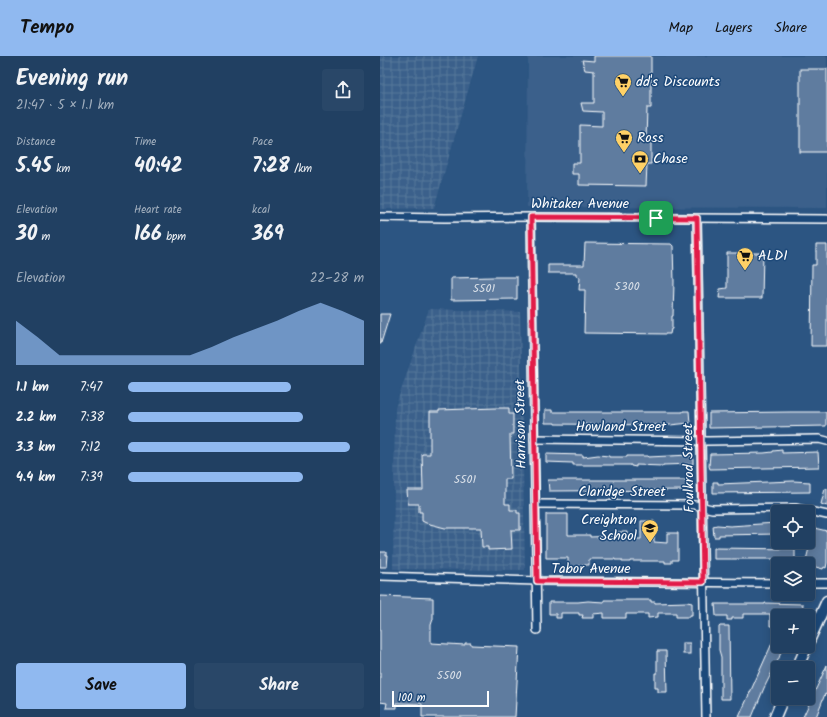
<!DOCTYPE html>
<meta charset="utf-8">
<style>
:root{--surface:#214062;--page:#294768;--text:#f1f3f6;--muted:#a2afbe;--line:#3e5977;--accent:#90b9f0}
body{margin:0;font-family:Kalam,sans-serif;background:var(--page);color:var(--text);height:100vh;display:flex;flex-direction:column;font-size:15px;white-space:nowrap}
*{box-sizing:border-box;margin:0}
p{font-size:13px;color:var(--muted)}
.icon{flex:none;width:22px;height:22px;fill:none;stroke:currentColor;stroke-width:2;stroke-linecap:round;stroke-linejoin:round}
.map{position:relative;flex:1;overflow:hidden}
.drawer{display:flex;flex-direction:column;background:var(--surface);width:380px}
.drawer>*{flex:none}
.buttons{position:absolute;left:391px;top:449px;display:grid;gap:8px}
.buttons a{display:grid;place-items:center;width:44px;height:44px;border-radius:4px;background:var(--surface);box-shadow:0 2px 10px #0003,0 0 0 1px var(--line);font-size:20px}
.scale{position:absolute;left:12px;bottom:10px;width:97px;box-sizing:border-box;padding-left:4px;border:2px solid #fff;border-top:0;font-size:11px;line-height:14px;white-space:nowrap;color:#fff;-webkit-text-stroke:3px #1f4a7a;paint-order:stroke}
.pin{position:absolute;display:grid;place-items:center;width:34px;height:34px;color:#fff;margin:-17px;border-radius:8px;box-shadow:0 2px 6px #0006}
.round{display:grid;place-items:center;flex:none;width:42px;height:42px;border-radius:4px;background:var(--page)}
.summary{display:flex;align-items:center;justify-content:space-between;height:68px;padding:0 16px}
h1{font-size:22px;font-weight:800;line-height:30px}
.figures{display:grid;grid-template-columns:repeat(3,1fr);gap:6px;height:68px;padding:4px 16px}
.figures div{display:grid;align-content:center}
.figures b{font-size:20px;font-weight:800}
.figures small{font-size:11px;font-weight:400}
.figures p{font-size:11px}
.chart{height:112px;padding:8px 16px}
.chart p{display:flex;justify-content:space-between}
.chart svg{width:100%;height:72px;margin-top:4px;fill:var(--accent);opacity:.7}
.primary-button{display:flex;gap:8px;margin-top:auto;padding:8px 16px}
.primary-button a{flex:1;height:46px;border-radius:4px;background:var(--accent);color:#111;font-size:16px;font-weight:800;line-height:46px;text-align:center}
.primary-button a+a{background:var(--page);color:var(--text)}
ul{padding:0 16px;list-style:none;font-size:13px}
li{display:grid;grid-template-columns:64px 48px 1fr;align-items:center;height:30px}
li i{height:10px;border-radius:5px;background:var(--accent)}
header{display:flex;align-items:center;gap:24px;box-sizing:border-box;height:56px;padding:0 20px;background:var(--accent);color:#111}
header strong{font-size:19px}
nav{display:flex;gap:22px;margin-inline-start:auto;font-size:14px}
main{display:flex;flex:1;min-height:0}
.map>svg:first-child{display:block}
</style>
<header>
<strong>Tempo</strong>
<nav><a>Map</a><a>Layers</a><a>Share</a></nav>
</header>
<main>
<section class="drawer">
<div class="summary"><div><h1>Evening run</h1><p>21:47 · 5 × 1.1 km</p></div><a class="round"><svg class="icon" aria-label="share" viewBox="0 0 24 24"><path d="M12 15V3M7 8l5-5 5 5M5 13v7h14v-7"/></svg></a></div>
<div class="figures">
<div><p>Distance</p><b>5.45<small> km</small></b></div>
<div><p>Time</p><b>40:42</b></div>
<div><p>Pace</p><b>7:28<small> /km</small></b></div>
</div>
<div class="figures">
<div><p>Elevation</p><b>30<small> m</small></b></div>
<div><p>Heart rate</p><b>166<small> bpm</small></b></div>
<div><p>kcal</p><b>369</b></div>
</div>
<div class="chart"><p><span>Elevation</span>22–28 m</p>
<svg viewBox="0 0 160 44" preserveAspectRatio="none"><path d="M0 44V17L10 27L20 38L30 38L40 38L50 38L60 38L70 38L80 38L90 33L100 27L110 22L120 17L130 11L140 6L150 11L160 17V44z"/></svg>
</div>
<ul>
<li><b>1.1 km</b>7:47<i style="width:69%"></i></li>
<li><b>2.2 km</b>7:38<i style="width:74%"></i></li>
<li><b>3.3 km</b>7:12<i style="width:94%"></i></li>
<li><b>4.4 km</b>7:39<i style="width:74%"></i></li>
</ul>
<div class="primary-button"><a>Save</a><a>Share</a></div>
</section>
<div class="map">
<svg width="447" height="661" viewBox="0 0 447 661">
<defs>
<pattern id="industrial-grid" width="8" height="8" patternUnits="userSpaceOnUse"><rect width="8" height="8" fill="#3b618b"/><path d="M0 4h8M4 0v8" fill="none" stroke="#58799c"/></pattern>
</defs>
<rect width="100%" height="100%" fill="#2c5582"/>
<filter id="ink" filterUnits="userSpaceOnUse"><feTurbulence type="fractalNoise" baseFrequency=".025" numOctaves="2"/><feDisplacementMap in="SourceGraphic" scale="8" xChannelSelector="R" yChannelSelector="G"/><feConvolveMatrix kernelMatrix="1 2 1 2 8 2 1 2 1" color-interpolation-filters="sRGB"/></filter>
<g filter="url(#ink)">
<path fill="#3b618b" d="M148 0H447V152L147 151Z"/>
<g fill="url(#industrial-grid)">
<path d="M0 0H98L54 152 0 153Z"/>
<path d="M49 253 140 256 145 514 13 513 15 352Z"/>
</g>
<g fill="#5e7c9f" stroke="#fff">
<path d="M214 0H271V52H267L266 84H271V108H267L266 130 199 129V118H192V107H200V69L222 70V56L203 55 201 47H214V15L205 14 202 4 214 5Z"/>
<rect x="420" y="13" width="27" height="83"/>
<path d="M205 187 291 188 293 190 294 226 293 260H292V273H291L290 278 204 277 205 234H199L200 221 196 220V217H168V209H204Z"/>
<path d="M436 189H447V290H431L432 209H436Z"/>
<path d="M347 197H383L382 242H339L340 233 347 232Z"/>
<path d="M113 221H137V243L71 244V222Z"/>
<path d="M0 258H10L1 287H0Z"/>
<path d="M116 352H129V358H133V378H130L131 423H125V448H130V454H137V457H140V474H131L132 493 108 494V491H102L101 472H65L46 467 42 465V456H39V448H28L27 434H43L42 398H50V356H59V354Z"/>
<path d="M165 354H172V356H303V355H309L310 367 290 369 175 368V367H165Z"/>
<path d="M411 356H446V370L329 372V357Z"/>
<path d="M402 394V397L438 396 439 411 330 413 329 410 330 398 384 397 393 396V395Z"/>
<path d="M166 398 203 399V401L218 399 229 400V401H247V400H267L268 401 310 399V401H313V408L283 409V410L256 409V411L251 410V409H193V407L166 406Z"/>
<path d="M168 424H310L309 434 169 435Z"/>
<path d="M413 425 430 426V436L333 437V426H338V428Z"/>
<path d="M445 433H447V450L441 448Z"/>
<path d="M166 458H188V479H210V481L235 480V476H247V483H261V465H274V486L287 487V477H298V504H292V507H285V505H250V506H242V504H235V503H209V509H199V513H188V502H166Z"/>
<path d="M396 467V469H398V478L339 479V481H334L333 470 337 469 350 470Z"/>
<path d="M434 472 447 475V507L446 512 444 511 443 513 425 508Z"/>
<path d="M334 492 415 493V503H334Z"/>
<path d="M0 496H6V499H8L7 511H0Z"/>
<path d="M0 540 53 542V563L51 569V587L85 589V587H91V589L139 591 135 661H42V648L17 647V652H6L7 647 0 646Z"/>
<path d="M224 544H271V546H275V547L307 546 312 547V559H310V561H296V557H278V561L268 562V558H246V562H224V557L213 558V562H202L203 559H199V557H181V562H176V558H169V546H198L208 545 224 546Z"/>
<path d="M385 547 423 548 422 560H417L416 558 394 560 393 570H390V558H363V562H352V564H347V560H336L335 548H385Z"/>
<path d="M340 570H349L350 643H341V601L339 594V571Z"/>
<path d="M398 574V590H403L399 602 384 632 372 661H359Z"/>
<rect x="303" y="587" width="7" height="11"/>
<path d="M277 595H286L287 636H278V632H275V617H277Z"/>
<path d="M447 609V639L445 638 436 661H423Z"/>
</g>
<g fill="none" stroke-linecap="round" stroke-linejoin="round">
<g stroke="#fff" stroke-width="10">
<g id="minor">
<path d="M0 161 65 162 151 161 447 163"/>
<path d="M151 161 157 574"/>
<path d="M317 162 326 661"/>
<path d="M154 383 328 385 439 383 447 385"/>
<path d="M156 448 315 449 332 453 415 452 447 459"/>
<path d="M0 520 157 525 398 527"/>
<path d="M428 527H447"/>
</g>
</g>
<g stroke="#fff" stroke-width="13">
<g id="highway">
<path d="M428 587 447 545"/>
<path d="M417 612 427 590"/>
<path d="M395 661 403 642"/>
</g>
</g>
<use href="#minor" stroke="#1f4a7a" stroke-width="7"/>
<use href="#highway" stroke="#1f4a7a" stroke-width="10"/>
</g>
</g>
<g fill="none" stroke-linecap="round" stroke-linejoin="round" filter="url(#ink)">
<g stroke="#fff" stroke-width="8">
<path id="route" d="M151 161 317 162 323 526 157 525Z"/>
</g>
<use href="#route" stroke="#e11d48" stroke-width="5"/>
</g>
<defs>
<g id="supermarket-pin" transform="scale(0.9)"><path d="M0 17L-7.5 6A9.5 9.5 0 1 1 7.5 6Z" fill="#ffd166" stroke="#1f4a7a"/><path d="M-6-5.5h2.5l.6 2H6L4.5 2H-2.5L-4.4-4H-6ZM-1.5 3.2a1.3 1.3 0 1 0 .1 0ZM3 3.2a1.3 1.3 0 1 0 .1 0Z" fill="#111"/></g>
<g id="bank-pin" transform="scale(0.9)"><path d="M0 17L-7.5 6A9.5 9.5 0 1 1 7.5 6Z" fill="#ffd166" stroke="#1f4a7a"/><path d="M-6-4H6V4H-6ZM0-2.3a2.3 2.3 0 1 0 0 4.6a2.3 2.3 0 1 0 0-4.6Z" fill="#111"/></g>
<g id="school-pin" transform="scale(0.9)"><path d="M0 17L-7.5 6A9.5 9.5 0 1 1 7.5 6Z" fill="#ffd166" stroke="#1f4a7a"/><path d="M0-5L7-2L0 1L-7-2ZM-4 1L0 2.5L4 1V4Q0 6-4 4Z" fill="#111"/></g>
</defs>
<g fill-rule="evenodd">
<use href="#supermarket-pin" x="243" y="26"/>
<use href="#supermarket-pin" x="244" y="82"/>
<use href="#bank-pin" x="260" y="103"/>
<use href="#supermarket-pin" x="365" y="200"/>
<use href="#school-pin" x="270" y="472"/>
</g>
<g text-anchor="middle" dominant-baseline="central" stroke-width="3" stroke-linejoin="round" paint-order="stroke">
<g font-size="12" fill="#d7dee7">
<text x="247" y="230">5300</text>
<text x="104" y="232">5501</text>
<text x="85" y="423">5501</text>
<text x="69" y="619">5500</text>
</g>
<g font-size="14" fill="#fff" stroke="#1f4a7a" text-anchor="start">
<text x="256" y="26">dd's Discounts</text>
<text x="257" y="82">Ross</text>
<text x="273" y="103">Chase</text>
<text x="378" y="200">ALDI</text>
<text x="257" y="464" text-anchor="end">Creighton<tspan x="257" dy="16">School</tspan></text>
</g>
<g font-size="14" fill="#fff" stroke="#1f4a7a">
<text x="200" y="148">Whitaker Avenue</text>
<text transform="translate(141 368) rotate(-91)">Harrison Street</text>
<text x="241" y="371">Howland Street</text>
<text transform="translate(309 412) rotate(-91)">Foulkrod Street</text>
<text x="242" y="436">Claridge Street</text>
<text x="211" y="513">Tabor Avenue</text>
</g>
</g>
</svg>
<div class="buttons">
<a><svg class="icon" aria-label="locate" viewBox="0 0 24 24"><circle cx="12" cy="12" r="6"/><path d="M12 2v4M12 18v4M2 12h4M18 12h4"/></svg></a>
<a><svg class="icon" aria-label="layers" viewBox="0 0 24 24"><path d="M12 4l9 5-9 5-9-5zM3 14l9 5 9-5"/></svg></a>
<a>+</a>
<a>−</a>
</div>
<div class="scale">100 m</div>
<div class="pin" style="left:276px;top:162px;background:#1e9e55"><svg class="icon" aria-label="arrive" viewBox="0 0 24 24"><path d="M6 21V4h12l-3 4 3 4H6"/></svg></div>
</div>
</main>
